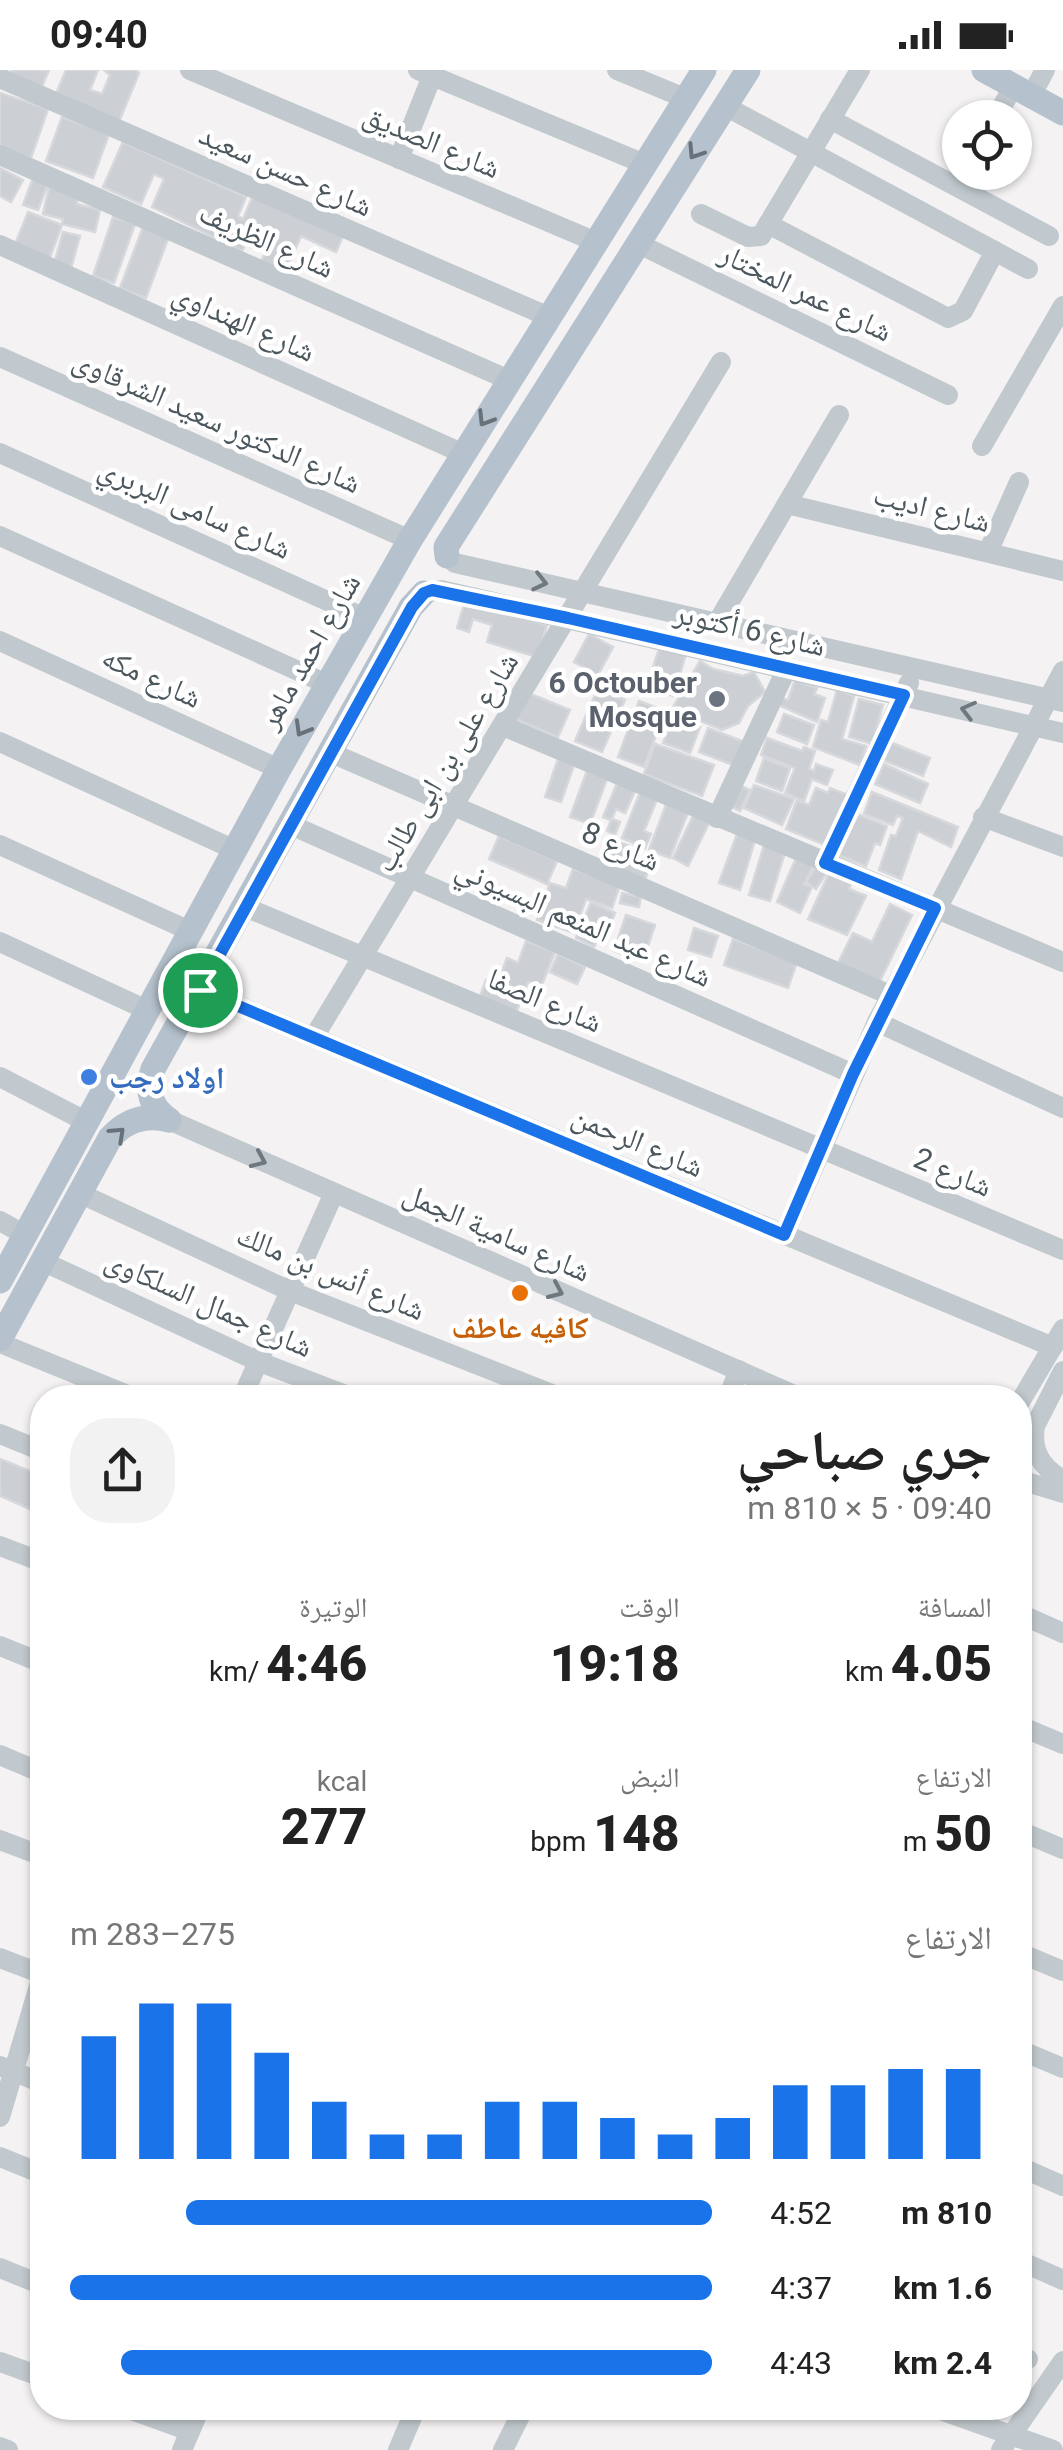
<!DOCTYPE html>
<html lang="ar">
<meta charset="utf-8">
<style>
:root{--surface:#fff;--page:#f2f2f2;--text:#222;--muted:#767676;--accent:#1a73e8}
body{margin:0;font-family:Roboto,"Noto Naskh Arabic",sans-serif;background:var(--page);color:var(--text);direction:rtl;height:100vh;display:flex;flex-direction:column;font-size:38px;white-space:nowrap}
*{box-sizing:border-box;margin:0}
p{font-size:32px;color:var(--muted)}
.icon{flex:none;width:55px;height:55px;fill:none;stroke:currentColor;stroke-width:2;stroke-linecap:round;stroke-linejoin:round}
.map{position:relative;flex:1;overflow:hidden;direction:ltr}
.panel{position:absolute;left:30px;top:1315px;width:1002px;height:1035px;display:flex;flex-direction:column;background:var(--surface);border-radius:40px;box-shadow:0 2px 8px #0004;direction:rtl}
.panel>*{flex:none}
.tools{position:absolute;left:942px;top:30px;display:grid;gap:20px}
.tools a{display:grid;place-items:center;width:90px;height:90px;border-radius:50%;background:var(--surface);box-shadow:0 2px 8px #0004;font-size:50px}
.pin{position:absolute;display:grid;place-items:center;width:85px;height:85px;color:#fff;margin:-42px;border:5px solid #fff;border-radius:50%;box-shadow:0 2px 10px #0007}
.round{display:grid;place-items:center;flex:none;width:105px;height:105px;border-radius:40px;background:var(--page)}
.head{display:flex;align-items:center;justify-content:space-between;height:170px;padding:0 40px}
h1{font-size:55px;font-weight:800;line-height:75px}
.metrics{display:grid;grid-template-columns:repeat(3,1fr);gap:15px;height:170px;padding:10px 40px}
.metrics div{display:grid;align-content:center}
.metrics b{font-size:50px;font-weight:800}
.metrics small{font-size:28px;font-weight:400}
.metrics p{font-size:28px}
.chart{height:280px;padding:20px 40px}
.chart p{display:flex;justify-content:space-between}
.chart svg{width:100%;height:180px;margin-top:10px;stroke:var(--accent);stroke-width:6}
ul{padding:0 40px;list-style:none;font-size:32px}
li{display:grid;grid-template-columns:160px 120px 1fr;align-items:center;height:75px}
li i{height:25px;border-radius:12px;background:var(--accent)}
.status{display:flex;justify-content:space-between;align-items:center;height:70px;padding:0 50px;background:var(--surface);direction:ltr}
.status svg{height:28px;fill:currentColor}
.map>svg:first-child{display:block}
</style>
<div class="status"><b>09:40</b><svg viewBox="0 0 49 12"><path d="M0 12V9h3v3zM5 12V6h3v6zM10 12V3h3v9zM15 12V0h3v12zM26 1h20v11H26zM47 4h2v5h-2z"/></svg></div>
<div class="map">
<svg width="1063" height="2380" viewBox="0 0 1063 2380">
<rect width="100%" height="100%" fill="#f4f2f2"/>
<g fill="#cccfd3" stroke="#d6d8dc" stroke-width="2.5">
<path d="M12 0H49L41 19 10 7Z"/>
<path d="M66 0H98L90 20 102 24 110 5 104 0H136L139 3 118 54 56 24Z"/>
<path d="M0 23 48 39 31 88 0 77Z"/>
<path d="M62 47 109 64 93 108 46 91Z"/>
<path d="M123 72 246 127 238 146 243 149 253 126 343 166 336 182 301 166 285 203 261 192 273 165 264 161 256 179 245 175 242 181 152 137 164 109 154 104 141 134 103 117Z"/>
<path d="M0 98 23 110 11 132 0 126Z"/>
<path d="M33 108 48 114 38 140 23 135Z"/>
<path d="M49 117 79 124 77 134 100 140 95 162 62 154 63 149 43 144Z"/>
<path d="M28 142 62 155 49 190 14 177Z"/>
<path d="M113 147 135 154 114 213 93 206Z"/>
<path d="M143 157 169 166 146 228 120 218Z"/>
<path d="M63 162 80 166 71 198 54 194Z"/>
<path d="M465 531 547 555 537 587 487 572 492 555 473 549 469 562 457 558Z"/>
<path d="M589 564 613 577 598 605 574 592Z"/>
<path d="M661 573 687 581 673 626 646 618Z"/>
<path d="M700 591 713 599 743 606 754 602 765 622 748 636 739 653 722 660 672 639Z"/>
<path d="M795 610 817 618 814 624 825 628 817 652 774 633 776 626 788 630Z"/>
<path d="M598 618 625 630 602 682 575 671Z"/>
<path d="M837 620 854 626 842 669 866 676 860 695 813 677 821 650 828 652Z"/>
<path d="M528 623 570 640 558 667 512 648Z"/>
<path d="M859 629 883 635 872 674 849 667Z"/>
<path d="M639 631 665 641 644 697 618 687Z"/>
<path d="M784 644 814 655 807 674 777 662Z"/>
<path d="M673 647 700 657 690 683 663 673Z"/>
<path d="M708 658 750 674 741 698 699 682Z"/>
<path d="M767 668 802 681 804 677 815 681 809 699 814 701 816 694 833 700 827 715 812 709 804 731 785 723 795 698 761 685Z"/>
<path d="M887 671 930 688 923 706 880 689Z"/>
<path d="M655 674 714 695 702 726 644 704Z"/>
<path d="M764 688 790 698 782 721 756 711Z"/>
<path d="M558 689 574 695 561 732 545 727Z"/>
<path d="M884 694 928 714 920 733 875 714Z"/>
<path d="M587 701 607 709 590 754 570 747Z"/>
<path d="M618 711 636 719 625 743 616 739 612 749 620 752 615 765 607 761 611 750 603 747Z"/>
<path d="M737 714 750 720 740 741 728 735Z"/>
<path d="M754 715 794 729 782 755 744 738Z"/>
<path d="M816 718 828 723 830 718 848 725 825 775 786 759 797 730 809 735Z"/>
<path d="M641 720 658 727 644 761 651 764 645 778 622 768Z"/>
<path d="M872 722 958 757 951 777 918 761 901 809 879 800 891 765 896 766 903 748 897 746 893 755 864 744Z"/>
<path d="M667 732 689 740 670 788 649 780Z"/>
<path d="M852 742 887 756 880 775 875 773 866 796 836 784Z"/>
<path d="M694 744 710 751 688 796 673 788Z"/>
<path d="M737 764 755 770 740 820 719 813Z"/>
<path d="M499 766 557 791 547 814 489 789Z"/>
<path d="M615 771 636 778 634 784 652 790 645 810 606 797Z"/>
<path d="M764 775 785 782 770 831 749 825Z"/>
<path d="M797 786 814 794 804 814 812 817 800 843 777 832Z"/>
<path d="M817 795 827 802 816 819 806 812Z"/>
<path d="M573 799 620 815 612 838 586 829 574 863 537 850 550 813 566 818Z"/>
<path d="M831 799 853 809 849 819 866 826 847 865 808 849Z"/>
<path d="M622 823 641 827 639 837 620 833Z"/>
<path d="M591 832 615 843 606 866 581 856Z"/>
<path d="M890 834 912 845 878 915 837 895 853 863 872 872Z"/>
<path d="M626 845 655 855 643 891 614 881Z"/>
<path d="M579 858 599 866 594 877 576 868Z"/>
<path d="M694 858 718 866 711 887 688 880Z"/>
<path d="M733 869 797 892 788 918 724 895Z"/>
<path d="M526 871 555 882 541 917 528 912 516 943 479 929 486 910 497 914 507 888 518 893Z"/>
<path d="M558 884 585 897 577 914 550 902Z"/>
<path d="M0 1389 42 1406 30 1439 0 1426Z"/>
</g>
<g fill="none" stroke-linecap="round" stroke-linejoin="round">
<g stroke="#c1c9ce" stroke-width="20">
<path d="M190 0 596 172"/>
<path d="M418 0 647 95"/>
<path d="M617 0 687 29"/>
<path d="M0 8 549 247"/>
<path d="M1031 26 1045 0"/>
<path d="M725 36 1028 199"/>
<path d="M995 48 1014 16"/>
<path d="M830 49 1049 166"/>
<path d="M0 85 509 310"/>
<path d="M399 89 432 6"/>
<path d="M701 144 748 167 761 166 860 0"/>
<path d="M768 154 948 248 963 241 995 181"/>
<path d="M637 173 948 325"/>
<path d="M0 175 464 384"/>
<path d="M0 287 410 470"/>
<path d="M982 376 1063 236"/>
<path d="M0 383 365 548"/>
<path d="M787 434 1063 501"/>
<path d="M0 466 327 614"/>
<path d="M988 482 1019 412"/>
<path d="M447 486 455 493 1063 632"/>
<path d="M424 523 441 520 1063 663"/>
<path d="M717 553 839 345"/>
<path d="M0 571 279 699"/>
<path d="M503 656 1063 892"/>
<path d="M0 672 235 780"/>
<path d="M329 682 890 925"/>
<path d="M983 747 1063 777"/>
<path d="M717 748 787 598"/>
<path d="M291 755 853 1004"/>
<path d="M0 775 190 861"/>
<path d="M825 793 909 613"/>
<path d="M245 837 1063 1180"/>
<path d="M0 872 147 940"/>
<path d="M200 920 1053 1277"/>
<path d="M877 952 1063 1038"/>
<path d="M314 967 721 292"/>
<path d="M0 1007 87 1052"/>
<path d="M169 1050 801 1328"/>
<path d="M79 1123 290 1221 562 1328"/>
<path d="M0 1151 25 1165"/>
<path d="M784 1165 877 952 1063 601"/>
<path d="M42 1191 257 1291 354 1328"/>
<path d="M0 1273 135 1328"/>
<path d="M1063 1301 1035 1356C1031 1381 1041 1397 1063 1410"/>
<path d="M242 1328 334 1123"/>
<path d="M728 1328 739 1300"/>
<path d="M1020 1332 1063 1259"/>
<path d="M0 1364 42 1381"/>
<path d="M1020 1410 1063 1423"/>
<path d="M0 1476 42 1492"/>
<path d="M1020 1544 1063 1563"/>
<path d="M0 1576 42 1593"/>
<path d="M1020 1656 1063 1674"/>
<path d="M0 1685 42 1703"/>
<path d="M1020 1761 1063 1779"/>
<path d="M0 1770 42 1786"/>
<path d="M1020 1883 1063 1901"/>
<path d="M0 1888 42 1904"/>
<path d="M1020 1980 1063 1998"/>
<path d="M0 1996 42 2013"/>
<path d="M0 2047 42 1906"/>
<path d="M0 2087 42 2104"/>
<path d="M1020 2097 1063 2116"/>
<path d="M1020 2191 1063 2210"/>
<path d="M0 2198 42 2215"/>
<path d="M1020 2285 1028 2289"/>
<path d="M0 2292 42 2307"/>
<path d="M126 2338 190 2361"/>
<path d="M935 2338 1053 2380"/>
<path d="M0 2377 8 2380"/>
<path d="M182 2380 200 2338"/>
<path d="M398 2380 416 2338"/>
<path d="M503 2380 524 2338"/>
<path d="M1001 2380 1063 2291"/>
</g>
<g stroke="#b5c2cd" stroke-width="25">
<path d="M984 0 1063 43"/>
<path d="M447 486 446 477 748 0"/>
<path d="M169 1050C150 1037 146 1021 153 999L411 537 424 523"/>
<path d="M0 1211 279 699 410 470 704 0"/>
<path d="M0 1269 110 1068C126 1050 146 1044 169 1050"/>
</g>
</g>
<defs><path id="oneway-chevron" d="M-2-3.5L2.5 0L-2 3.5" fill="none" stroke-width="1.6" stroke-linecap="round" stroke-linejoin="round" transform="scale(2.5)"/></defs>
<g stroke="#667179">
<use href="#oneway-chevron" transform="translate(695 82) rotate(123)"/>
<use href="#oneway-chevron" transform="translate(485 349) rotate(122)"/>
<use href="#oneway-chevron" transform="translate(302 659) rotate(120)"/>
<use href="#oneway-chevron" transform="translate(118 1064) rotate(-43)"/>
</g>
<g stroke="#6e787f">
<use href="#oneway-chevron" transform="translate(540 512) rotate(13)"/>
<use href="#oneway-chevron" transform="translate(968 640) rotate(-166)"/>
<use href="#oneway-chevron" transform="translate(259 1090) rotate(24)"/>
<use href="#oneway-chevron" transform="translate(556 1221) rotate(24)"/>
</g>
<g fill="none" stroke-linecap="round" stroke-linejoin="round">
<g stroke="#fff" stroke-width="20">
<path id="route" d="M432 520 568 548 904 625 825 793 935 838 853 1004 784 1165 200 920 412 537 424 523Z"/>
</g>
<use href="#route" stroke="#1a73e8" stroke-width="12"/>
</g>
<circle fill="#6b7280" stroke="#fff" stroke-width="4" cx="717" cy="629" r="10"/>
<circle fill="#3f7fe0" stroke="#fff" stroke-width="4" cx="89" cy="1007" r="10"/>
<circle fill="#e8710a" stroke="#fff" stroke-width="4" cx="520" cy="1223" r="10"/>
<g text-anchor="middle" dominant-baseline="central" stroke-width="9" stroke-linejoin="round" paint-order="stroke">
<g font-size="30" fill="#4b565d" stroke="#fff">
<text transform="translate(432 71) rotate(23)">شارع الصديق</text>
<text transform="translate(286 100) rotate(24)">شارع حسن سعيد</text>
<text transform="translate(267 170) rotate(24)">شارع الظريف</text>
<text transform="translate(806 222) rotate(26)">شارع عمر المختار</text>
<text transform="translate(244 252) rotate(24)">شارع الهنداوي</text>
<text transform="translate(217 351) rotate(24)">شارع الدكتور سعيد الشرقاوى</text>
<text transform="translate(195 438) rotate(24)">شارع سامى البربري</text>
<text transform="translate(932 438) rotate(14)">شارع اديب</text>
<text transform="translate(750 559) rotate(13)">شارع 6 أكتوبر</text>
<text transform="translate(309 581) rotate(-60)">شارع احمد ماهر</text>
<text transform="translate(152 607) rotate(25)">شارع مكه</text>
<text transform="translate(446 692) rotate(-59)">شارع على بن ابى طالب</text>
<text transform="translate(621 776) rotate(23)">شارع 8</text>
<text transform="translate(584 852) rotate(24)">شارع عبد المنعم البسيوني</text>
<text transform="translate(545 930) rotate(23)">شارع الصفا</text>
<text transform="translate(638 1071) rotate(23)">شارع الرحمن</text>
<text transform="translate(953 1102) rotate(23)">شارع 2</text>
<text transform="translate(497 1162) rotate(24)">شارع سامية الجمل</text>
<text transform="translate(331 1202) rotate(23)">شارع أنس بن مالك</text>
<text transform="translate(209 1233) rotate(24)">شارع جمال السلكاوى</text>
</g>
<g font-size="30" font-weight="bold" fill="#5b616d" stroke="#fff" text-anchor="end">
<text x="697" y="612">6 Octouber<tspan x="697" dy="34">Mosque</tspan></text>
</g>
<g font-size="30" font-weight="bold" fill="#366cbe" stroke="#fff" text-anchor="start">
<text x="109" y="1007">اولاد رجب</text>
</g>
<g font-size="30" font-weight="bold" fill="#c56008" stroke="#fff">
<text x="520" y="1257">كافيه عاطف</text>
</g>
</g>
</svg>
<div class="tools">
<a><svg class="icon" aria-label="locate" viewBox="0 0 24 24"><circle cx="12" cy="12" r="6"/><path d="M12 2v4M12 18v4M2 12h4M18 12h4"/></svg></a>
</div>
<div class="pin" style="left:200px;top:920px;background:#1e9e55"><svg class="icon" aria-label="arrive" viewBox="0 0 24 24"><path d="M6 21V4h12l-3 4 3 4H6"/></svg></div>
<section class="panel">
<div class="head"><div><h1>جري صباحي</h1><p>09:40 · 5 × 810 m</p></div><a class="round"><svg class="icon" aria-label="share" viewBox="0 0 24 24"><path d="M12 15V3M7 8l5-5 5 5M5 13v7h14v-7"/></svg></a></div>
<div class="metrics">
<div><p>المسافة</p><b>4.05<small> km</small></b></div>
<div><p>الوقت</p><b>19:18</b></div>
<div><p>الوتيرة</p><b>4:46<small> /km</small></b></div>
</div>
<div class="metrics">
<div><p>الارتفاع</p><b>50<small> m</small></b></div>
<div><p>النبض</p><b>148<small> bpm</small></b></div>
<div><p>kcal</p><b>277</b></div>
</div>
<div class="chart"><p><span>الارتفاع</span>275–283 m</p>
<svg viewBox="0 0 160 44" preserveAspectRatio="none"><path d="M5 44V14M15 44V6M25 44V6M35 44V18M45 44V30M55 44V38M65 44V38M75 44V30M85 44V30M95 44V34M105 44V38M115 44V34M125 44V26M135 44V26M145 44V22M155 44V22"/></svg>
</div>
<ul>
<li><b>810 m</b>4:52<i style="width:82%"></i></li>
<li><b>1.6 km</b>4:37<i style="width:100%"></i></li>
<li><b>2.4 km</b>4:43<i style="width:92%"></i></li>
</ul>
</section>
</div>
